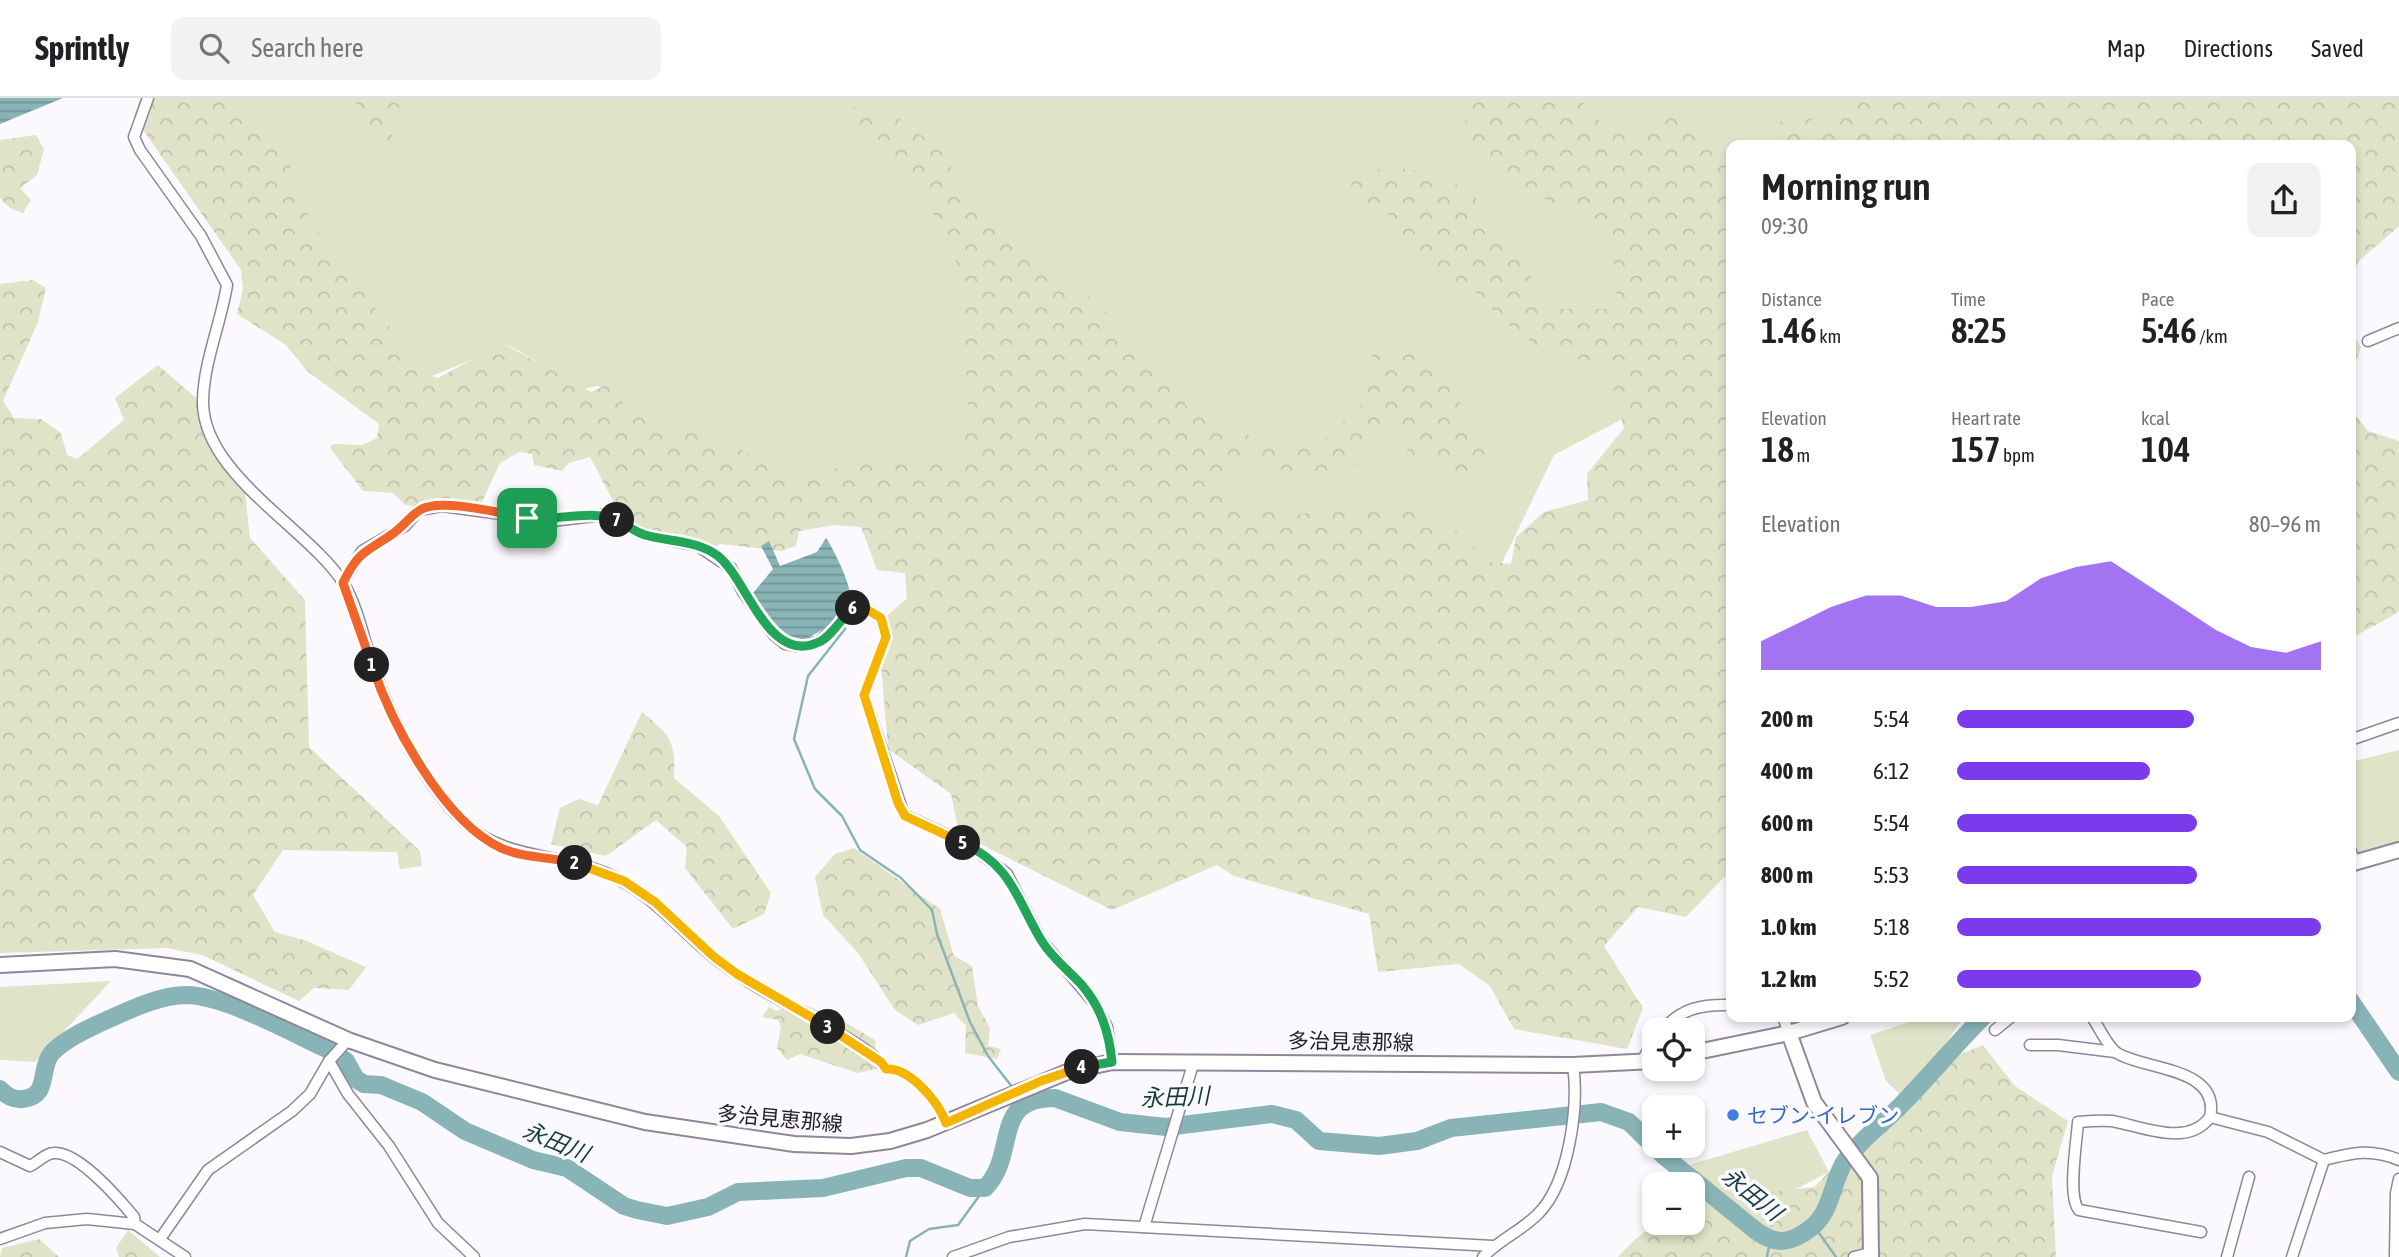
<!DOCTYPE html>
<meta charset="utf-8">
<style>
:root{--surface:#fff;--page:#f2f2f2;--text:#202124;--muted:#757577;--line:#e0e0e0;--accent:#7c3aed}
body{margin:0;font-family:"Asap Condensed","Noto Sans JP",sans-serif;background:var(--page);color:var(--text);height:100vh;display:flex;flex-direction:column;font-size:26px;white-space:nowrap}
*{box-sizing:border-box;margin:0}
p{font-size:23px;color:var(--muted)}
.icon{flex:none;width:38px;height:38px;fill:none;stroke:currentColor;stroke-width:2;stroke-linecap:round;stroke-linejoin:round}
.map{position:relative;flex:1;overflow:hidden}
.drawer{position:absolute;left:1726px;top:42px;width:630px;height:882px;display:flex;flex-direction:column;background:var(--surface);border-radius:14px;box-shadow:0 4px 10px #0003}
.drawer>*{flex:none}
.buttons{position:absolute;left:1642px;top:920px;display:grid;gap:14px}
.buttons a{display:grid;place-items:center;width:63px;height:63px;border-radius:14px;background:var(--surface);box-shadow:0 4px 10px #0003;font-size:35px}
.pin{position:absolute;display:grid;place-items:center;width:60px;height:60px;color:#fff;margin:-30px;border-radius:14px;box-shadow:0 4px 10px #0006}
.km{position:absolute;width:35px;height:35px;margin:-18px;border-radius:50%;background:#222;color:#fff;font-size:19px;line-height:35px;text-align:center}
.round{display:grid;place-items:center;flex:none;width:74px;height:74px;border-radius:14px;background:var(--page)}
.head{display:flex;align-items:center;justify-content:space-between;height:119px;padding:0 35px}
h1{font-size:38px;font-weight:600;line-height:52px}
.metrics{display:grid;grid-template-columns:repeat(3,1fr);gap:10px;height:119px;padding:7px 35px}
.metrics div{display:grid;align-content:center}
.metrics b{font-size:35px;font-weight:600}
.metrics small{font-size:19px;font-weight:400}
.metrics p{font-size:19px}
.chart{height:196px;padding:14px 35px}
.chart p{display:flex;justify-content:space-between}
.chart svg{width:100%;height:126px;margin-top:7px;fill:var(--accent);opacity:.7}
ul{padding:0 35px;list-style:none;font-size:23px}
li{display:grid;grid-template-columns:112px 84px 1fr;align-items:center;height:52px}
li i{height:18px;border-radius:9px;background:var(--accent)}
header{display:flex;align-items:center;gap:42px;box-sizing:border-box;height:98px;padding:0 35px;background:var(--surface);border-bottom:2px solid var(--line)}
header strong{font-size:33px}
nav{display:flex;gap:38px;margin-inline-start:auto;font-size:24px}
.search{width:490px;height:63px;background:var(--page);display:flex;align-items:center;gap:18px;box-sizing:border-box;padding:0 24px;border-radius:14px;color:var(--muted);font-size:26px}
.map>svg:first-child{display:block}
</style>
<header>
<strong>Sprintly</strong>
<div class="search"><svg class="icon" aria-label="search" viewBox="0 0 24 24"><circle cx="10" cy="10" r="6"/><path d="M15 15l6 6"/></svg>Search here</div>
<nav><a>Map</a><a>Directions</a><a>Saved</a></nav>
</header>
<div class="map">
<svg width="2399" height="1159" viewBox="0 0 2399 1159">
<defs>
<pattern id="forest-crowns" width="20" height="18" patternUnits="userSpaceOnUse" patternTransform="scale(1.75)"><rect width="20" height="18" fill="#e0e3c8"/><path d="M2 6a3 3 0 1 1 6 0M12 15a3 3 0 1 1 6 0" fill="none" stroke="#c0c2ac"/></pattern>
<pattern id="water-rules" width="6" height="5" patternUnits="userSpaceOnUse" patternTransform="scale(1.75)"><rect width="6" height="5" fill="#89b4b7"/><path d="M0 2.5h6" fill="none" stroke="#709295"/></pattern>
</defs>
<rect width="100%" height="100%" fill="#fbf9fe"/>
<g fill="#e0e3c8">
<path d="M180 0H1963L1874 47H1731V180L1698 281 1554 357 1500 469 853 422 740 445 605 290 596 288 577 293C553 277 534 259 507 247L427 280Z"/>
<path d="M2399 652V745L2350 760V664Z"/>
<path d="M111 883 35 964 0 962V889Z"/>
<path d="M1924 919H1964L1906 1002 1886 983 1870 937Z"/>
<path d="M1807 1032 1829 1074 1794 1092 1733 1115 1682 1069Z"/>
</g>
<g fill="url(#forest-crowns)">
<path d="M140 0H247L244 13 255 31 281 43 312 126 424 275 438 280 502 245 591 294 608 286 631 316 724 343 777 370 805 377 884 360 909 369 960 361 968 306 961 175 938 124 914 81 873 46 846 8 893 16 942 53 969 104 1102 209 1191 313 1274 348 1319 346 1361 309 1362 285 1375 248H1411L1455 296 1480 336 1487 368 1450 380 1432 365 1414 362 1395 334 1373 341 1357 367 1299 378 1272 368 1230 362 1225 382 1237 403 1293 418 1341 407 1385 416 1405 412 1452 430 1490 464 1511 466 1516 439 1544 414 1588 402 1587 376 1624 330 1606 265 1549 257 1501 221 1470 188 1429 176 1388 116 1350 103 1352 82 1388 68 1436 76 1472 95 1507 141 1550 211H1618L1611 129 1548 103 1474 59 1460 0H1579L1607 32H1633L1664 9 1731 60V772L1686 819 1638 809 1604 848 1643 910 1627 951 1514 931 1490 888 1459 866 1378 874 1369 816 1234 778 1217 767 1112 812 959 735 951 696 888 651 879 542 886 519 907 500 905 475 877 472 861 429 834 427 799 433 796 448 781 453 720 446 714 450 654 436 622 420 590 359 569 365 562 373 534 367 532 356 519 354 500 365 480 408 435 404 417 410 404 406 393 395 363 393 330 350 333 346 362 347 377 340 379 326 307 273 286 247 237 216 243 191 241 172 134 19Z"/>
<path d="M353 0H401L402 5 387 25 396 46 386 61 367 34 365 20Z"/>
<path d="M1862 0H2399V128L2358 164 2350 193V47H1777L1781 22 1802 10 1819 30 1854 8Z"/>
<path d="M36 37 44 51 37 77 20 90 31 102 23 115 10 110 0 100V42Z"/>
<path d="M33 182 46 190 38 224 3 303 14 320 41 321 61 335 67 357 77 361 124 322 115 300 158 267 198 302 200 321 216 358 245 394 250 440 305 502 309 649 420 753 422 768 400 771 397 754 283 752 253 797 275 834 304 842 366 869 349 892 314 890 299 903 202 857 167 850 0 855V186Z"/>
<path d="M2350 232 2361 249 2350 281Z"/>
<path d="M2350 310 2368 333 2399 343V514L2350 541Z"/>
<path d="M642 614C670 637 676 643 674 680L719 718 771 795 764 816 733 831 685 770 687 749 656 722 606 758 551 746 560 710 579 701 598 707Z"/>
<path d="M854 750 940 811 954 858 972 868 978 908 990 930 988 948 1001 951 997 961 965 955 966 928 954 915 918 927 895 912 858 855 823 817 815 779 835 756Z"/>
<path d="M797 904 838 920 875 942 877 971 858 975 800 956 787 962 777 950 781 929 778 922 762 919 769 909 777 913Z"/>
<path d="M1983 947 2015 988 2068 1023 2052 1078 2056 1159H1618C1645 1130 1652 1125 1692 1125V1111L1711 1102 1814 1089 1941 964Z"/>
<path d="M128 1132 160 1159H119L116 1150Z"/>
<path d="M39 1141 59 1159H0L2 1150Z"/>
</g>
<g fill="url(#water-rules)">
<path d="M0 0H63L0 26Z"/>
<path d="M826 440C832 448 851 486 850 498 849 505 841 512 836 517L839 520 835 524 832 522C794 563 776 527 753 495L773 471 761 448 769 443 780 468 817 454Z"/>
</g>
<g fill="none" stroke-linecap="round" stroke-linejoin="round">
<g stroke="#89b4b7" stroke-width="2.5">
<path d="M841 525 845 531 808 578 794 641 815 691 842 718 860 752 901 780 932 812 937 836 970 924 988 958 1013 990"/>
<path d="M1019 999 1024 1005"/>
<path d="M1814 1128 1836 1159"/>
<path d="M906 1159 910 1143 929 1131 958 1127 985 1090"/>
<path d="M1767 1159 1770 1143"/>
</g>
<g stroke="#89b4b7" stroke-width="18">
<path d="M2350 902 2399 974"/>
<path d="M0 991C7 998 13 1002 23 1001 50 998 39 971 51 956 60 945 83 933 96 927 123 915 157 897 187 897 227 898 293 936 331 953L346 963 356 981 364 986 381 987 422 1004 465 1033 533 1062 567 1070 624 1108 637 1112 667 1118 708 1109 738 1094 823 1090 906 1070H921L970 1090H985C1019 1055 990 1000 1055 1000L1120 1024 1166 1029 1272 1016 1296 1022 1319 1043 1379 1048 1417 1043 1451 1030 1601 1014 1629 1024 1664 1058 1755 1132C1776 1148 1791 1146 1812 1129 1832 1113 1832 1083 1845 1063 1861 1040 1888 1022 1906 1002 1932 975 1956 946 1983 919"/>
</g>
<g stroke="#8f869c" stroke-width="13">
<g id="street">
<path d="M148 0 134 39 140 52 201 138 227 187C221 225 204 263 203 302 201 376 310 431 344 486 359 512 364 544 374 571 391 621 426 689 465 725 505 762 559 755 606 775 650 794 677 829 712 858 748 887 792 908 832 931 850 942 873 954 886 971 911 970 938 1004 946 1025"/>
<path d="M2368 243 2399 230"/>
<path d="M343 485 362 453 405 428 419 412 442 408 552 423 603 417 648 438 698 448 731 470 743 494 774 537 785 546 795 548 819 544 853 510 863 509 881 520 886 539 864 597 904 717 971 748 1007 776 1041 842 1096 907 1107 929 1112 964"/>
<path d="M2350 642 2399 625"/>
<path d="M2350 751 2355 765"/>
<path d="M1783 919 1789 935"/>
<path d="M2092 919C2099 929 2107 948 2117 955 2144 972 2221 969 2210 1019L2268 1034 2324 1062C2352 1055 2371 1050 2399 1062"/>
<path d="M1995 932 2011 919"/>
<path d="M1662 933C1681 910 1702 906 1731 907"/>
<path d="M2030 947H2058L2115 954"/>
<path d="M329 963 348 996 389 1048 438 1125 474 1159"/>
<path d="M1641 965 1654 942"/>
<path d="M0 1054 30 1068C38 1064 46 1055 54 1055 78 1053 120 1102 134 1119L135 1126"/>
<path d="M1144 1129 1194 963"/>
<path d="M2201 1134 2079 1112C2067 1099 2077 1042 2078 1024 2089 1023 2101 1022 2112 1023 2141 1028 2188 1050 2210 1019"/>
<path d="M0 1141 45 1125 87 1121 135 1126 185 1159"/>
<path d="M160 1141 208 1072 292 1013 310 996 329 963 348 942"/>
<path d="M953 1159 1009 1139 1085 1126 1493 1148"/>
<path d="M1483 1159C1499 1142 1521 1133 1538 1116 1569 1085 1579 1009 1573 967"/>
<path d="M1854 1159 1870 1155"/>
<path d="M2227 1159 2249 1079"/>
<path d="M2292 1159 2324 1062"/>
<path d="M2395 1159 2396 1095 2399 1081"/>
</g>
</g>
<g stroke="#8f869c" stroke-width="18">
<path id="secondary" d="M1789 935 1814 1004 1870 1080 1871 1159"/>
</g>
<g stroke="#8f869c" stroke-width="18">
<g id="primary">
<path d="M2350 766 2399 752"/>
<path d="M0 867 115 861 190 871 348 942 435 972 645 1024 794 1046 851 1048 890 1043 927 1032 1067 974 1112 964 1573 967 1654 963"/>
<path d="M1692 955 1789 935 1842 919"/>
</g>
</g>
<use href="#street" stroke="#fff" stroke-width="10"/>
<use href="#secondary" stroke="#fff" stroke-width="14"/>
<use href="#primary" stroke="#fff" stroke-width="14"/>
</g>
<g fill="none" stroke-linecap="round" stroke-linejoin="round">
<g stroke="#fff" stroke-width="14">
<path id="split-1" d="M372 567 343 485C358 454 364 455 391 437 402 430 410 418 420 412 440 399 503 416 527 420"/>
</g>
<g stroke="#fff" stroke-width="14">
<path id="split-2" d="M372 567C391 625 443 723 501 750 523 760 551 759 575 765"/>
</g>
<g stroke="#fff" stroke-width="14">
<path id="split-3" d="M575 765 624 783 655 804 713 858 737 876 828 929"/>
</g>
<g stroke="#fff" stroke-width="14">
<path id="split-4" d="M828 929 881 964 886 971C910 969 939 1005 946 1025L1041 983 1082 969"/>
</g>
<g stroke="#fff" stroke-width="14">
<path id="split-5" d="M963 745C1012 768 1016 800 1041 842 1052 860 1067 871 1081 886 1101 909 1109 934 1112 964L1082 969"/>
</g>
<g stroke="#fff" stroke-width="14">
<path id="split-6" d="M853 510 863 509 881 520 886 539 864 597 898 705 905 718 963 745"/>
</g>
<g stroke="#fff" stroke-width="14">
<path id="split-7" d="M617 422C627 427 635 434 645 437 670 444 697 442 718 458 748 482 768 568 819 544 832 538 842 519 853 510"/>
</g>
<g stroke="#fff" stroke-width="14">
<path id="split-8" d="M527 420C557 423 591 411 617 422"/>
</g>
<use href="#split-1" stroke="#f0652b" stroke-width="9"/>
<use href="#split-2" stroke="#f0652b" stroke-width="9"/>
<use href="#split-3" stroke="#f5b400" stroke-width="9"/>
<use href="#split-4" stroke="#f5b400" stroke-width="9"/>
<use href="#split-5" stroke="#22a559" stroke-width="9"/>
<use href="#split-6" stroke="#f5b400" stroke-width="9"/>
<use href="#split-7" stroke="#22a559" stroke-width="9"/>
<use href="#split-8" stroke="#22a559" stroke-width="9"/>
</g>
<circle fill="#3f7fe0" stroke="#fbf9fe" stroke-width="2.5" cx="1733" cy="1017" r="7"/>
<g text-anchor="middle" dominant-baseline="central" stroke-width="7" stroke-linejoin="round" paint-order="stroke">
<g font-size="21" fill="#231f28" stroke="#fbf9fe">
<text transform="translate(1351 943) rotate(1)">多治見恵那線</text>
<text transform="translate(780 1020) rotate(5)">多治見恵那線</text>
</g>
<g font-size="21" fill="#366cbe" stroke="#fbf9fe" text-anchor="start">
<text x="1747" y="1017">セブン-イレブン</text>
</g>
<g font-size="23" font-style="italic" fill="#143d40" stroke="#fbf9fe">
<text transform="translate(1175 999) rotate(-2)">永田川</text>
<text transform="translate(556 1044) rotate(22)">永田川</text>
<text transform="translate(1752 1096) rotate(39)">永田川</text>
</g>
</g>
</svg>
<div class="buttons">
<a><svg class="icon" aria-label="locate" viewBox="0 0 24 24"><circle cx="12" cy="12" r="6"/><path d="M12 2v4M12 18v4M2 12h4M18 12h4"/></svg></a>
<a>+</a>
<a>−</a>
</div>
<div class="pin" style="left:527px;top:420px;background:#1e9e55"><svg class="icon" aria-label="arrive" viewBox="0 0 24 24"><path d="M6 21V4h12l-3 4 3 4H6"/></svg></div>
<b class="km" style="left:372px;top:567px">1</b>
<b class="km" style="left:575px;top:765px">2</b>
<b class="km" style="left:828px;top:929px">3</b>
<b class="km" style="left:1082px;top:969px">4</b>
<b class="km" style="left:963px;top:745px">5</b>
<b class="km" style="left:853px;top:510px">6</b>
<b class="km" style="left:617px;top:422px">7</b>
<section class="drawer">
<div class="head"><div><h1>Morning run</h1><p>09:30</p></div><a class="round"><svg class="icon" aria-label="share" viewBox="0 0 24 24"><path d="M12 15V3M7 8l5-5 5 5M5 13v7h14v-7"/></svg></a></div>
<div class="metrics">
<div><p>Distance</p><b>1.46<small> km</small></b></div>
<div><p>Time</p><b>8:25</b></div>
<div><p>Pace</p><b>5:46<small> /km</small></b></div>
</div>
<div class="metrics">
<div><p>Elevation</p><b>18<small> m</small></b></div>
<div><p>Heart rate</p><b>157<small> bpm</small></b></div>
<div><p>kcal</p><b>104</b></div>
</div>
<div class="chart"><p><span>Elevation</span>80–96 m</p>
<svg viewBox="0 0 160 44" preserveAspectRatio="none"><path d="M0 44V34L10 28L20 22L30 18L40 18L50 22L60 22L70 20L80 12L90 8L100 6L110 14L120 22L130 30L140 36L150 38L160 34V44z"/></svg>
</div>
<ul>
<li><b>200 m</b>5:54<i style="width:65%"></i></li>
<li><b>400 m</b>6:12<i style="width:53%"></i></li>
<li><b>600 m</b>5:54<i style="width:66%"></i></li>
<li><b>800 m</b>5:53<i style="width:66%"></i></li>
<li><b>1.0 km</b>5:18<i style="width:100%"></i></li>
<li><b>1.2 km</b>5:52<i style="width:67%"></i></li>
</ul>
</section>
</div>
